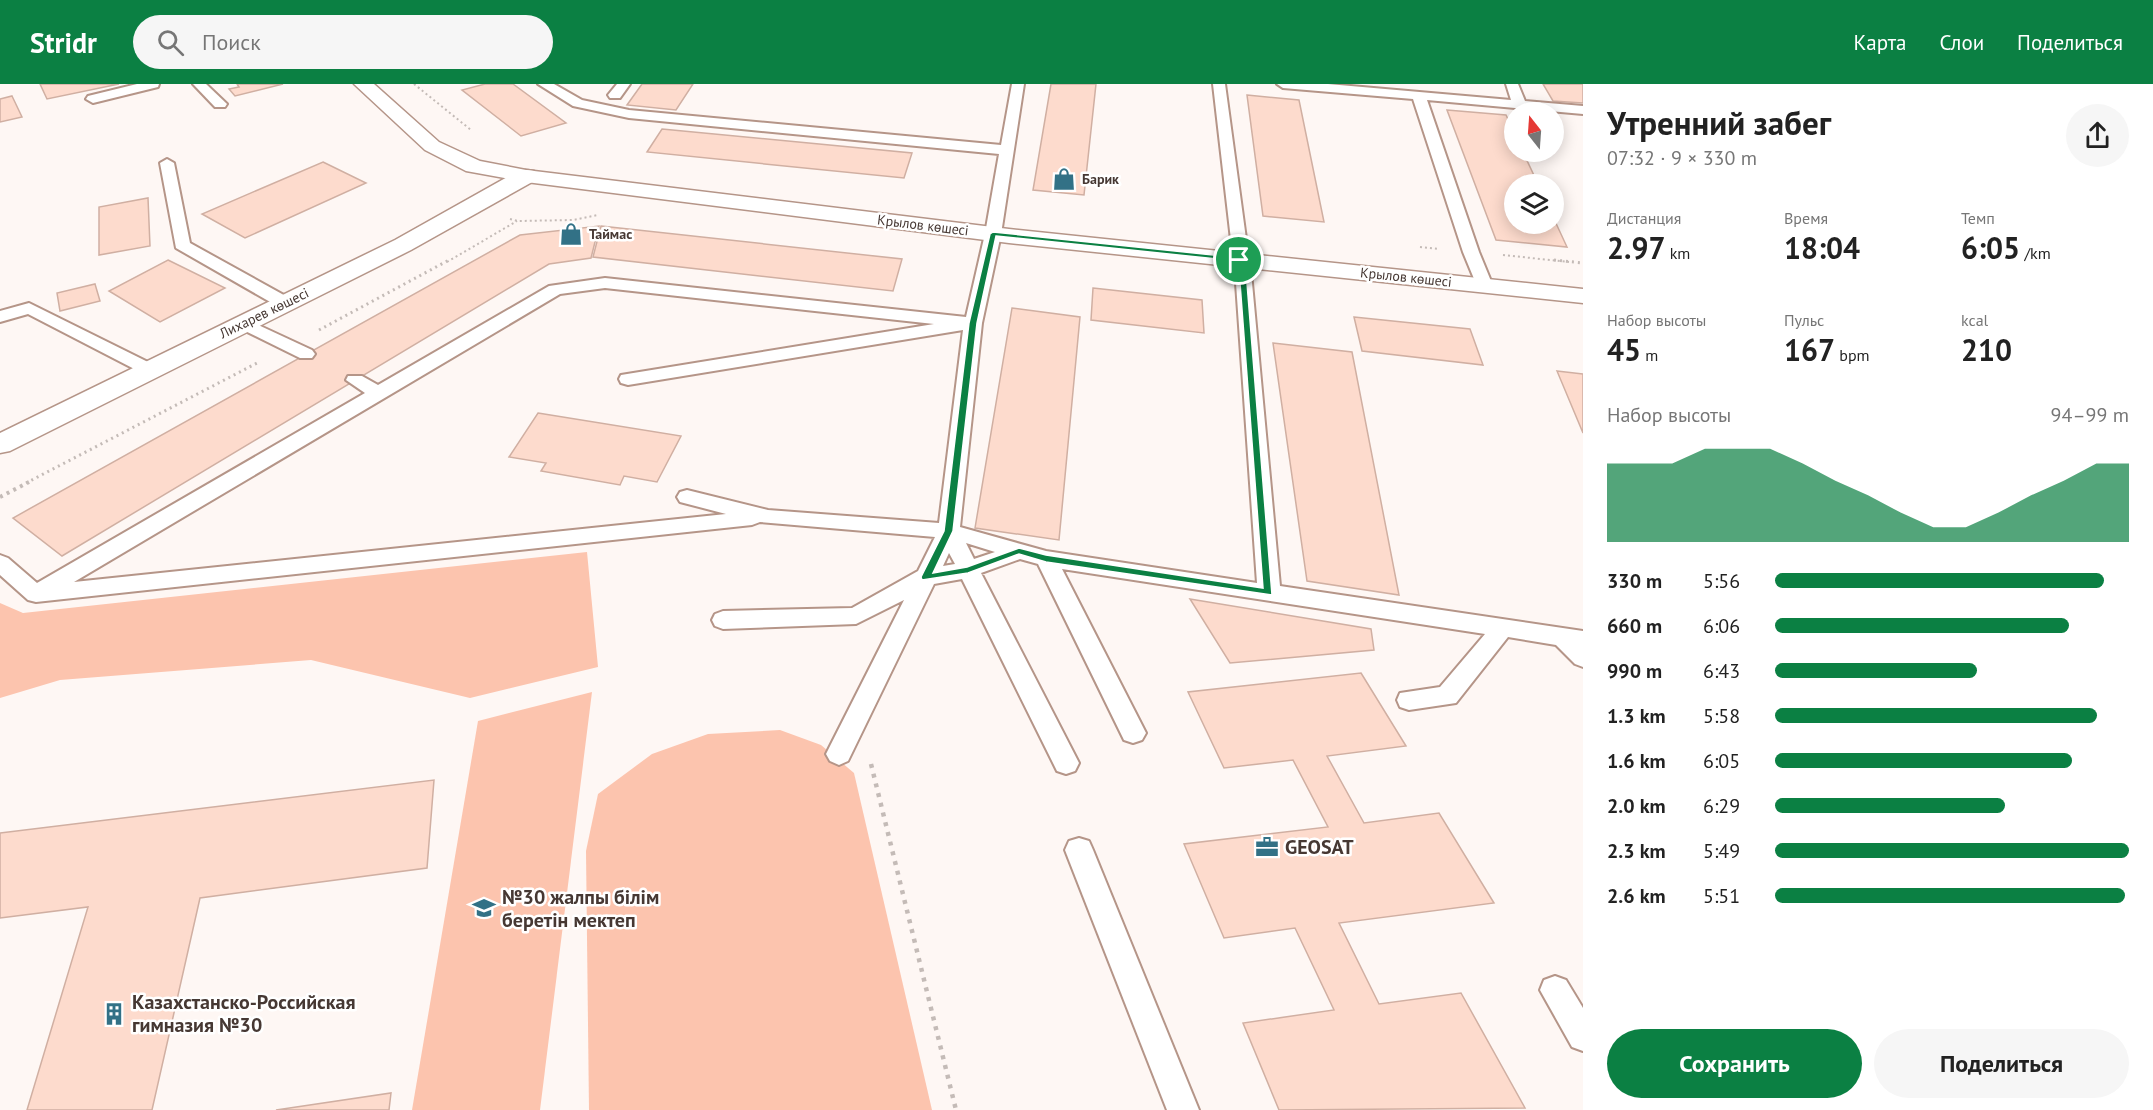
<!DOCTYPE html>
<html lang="ru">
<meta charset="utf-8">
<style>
:root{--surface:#fff;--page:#f6f6f6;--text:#222;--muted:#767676;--accent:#0b8043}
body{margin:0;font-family:"PT Sans",sans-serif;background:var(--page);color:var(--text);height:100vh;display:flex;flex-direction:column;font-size:22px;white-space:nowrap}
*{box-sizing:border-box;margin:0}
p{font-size:20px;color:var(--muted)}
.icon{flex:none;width:33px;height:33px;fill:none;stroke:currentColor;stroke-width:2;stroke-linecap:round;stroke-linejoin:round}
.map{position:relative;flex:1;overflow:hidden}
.drawer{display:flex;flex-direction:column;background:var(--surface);width:570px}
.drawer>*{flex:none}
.needle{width:39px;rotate:343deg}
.buttons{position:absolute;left:1504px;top:18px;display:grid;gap:12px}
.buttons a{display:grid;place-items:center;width:60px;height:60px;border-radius:50%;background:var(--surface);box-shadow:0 3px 15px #0003;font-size:30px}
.pin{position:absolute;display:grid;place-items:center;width:51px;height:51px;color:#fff;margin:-26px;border:3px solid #fff;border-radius:50%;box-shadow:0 2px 6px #0007}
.round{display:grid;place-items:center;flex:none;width:63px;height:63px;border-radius:32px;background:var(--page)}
.head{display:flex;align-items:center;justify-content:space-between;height:102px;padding:0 24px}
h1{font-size:33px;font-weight:700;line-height:45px}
.metrics{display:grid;grid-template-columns:repeat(3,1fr);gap:9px;height:102px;padding:6px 24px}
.metrics div{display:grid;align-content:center}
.metrics b{font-size:30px;font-weight:700}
.metrics small{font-size:16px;font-weight:400}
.metrics p{font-size:16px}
.chart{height:168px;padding:12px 24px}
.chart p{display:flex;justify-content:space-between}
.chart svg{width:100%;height:108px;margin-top:6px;fill:var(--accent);opacity:.7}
.cta{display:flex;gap:12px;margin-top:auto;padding:12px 24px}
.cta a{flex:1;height:69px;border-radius:36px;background:var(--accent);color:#fff;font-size:24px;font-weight:700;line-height:69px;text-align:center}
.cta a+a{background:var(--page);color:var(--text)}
ul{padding:0 24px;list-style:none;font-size:20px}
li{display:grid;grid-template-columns:96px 72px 1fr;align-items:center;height:45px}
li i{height:15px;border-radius:8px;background:var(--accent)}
header{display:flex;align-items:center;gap:36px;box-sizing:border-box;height:84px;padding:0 30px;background:var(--accent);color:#fff}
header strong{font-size:28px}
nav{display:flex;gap:33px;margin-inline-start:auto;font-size:21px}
.search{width:420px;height:54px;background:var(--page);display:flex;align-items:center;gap:15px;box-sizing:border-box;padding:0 21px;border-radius:33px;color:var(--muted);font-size:22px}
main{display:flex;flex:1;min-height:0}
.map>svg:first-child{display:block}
</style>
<header>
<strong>Stridr</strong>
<div class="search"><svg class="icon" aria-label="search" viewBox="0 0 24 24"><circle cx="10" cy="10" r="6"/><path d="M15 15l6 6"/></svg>Поиск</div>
<nav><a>Карта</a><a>Слои</a><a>Поделиться</a></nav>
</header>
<main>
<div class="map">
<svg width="1583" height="1026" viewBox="0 0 1583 1026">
<rect width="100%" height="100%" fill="#fef7f4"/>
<g fill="#fcc4ae">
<path d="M587 468 598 583 470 614 311 576 60 596 0 614V519L23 529Z"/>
<path d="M592 608 540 1026H412L478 637Z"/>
<path d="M780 646 821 661 854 689 932 1026H589L586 767 598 710 652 670 708 650Z"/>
</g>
<g fill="#fddbcd" stroke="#d0afa2" stroke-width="1.5">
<path d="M40 0H119L47 15Z"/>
<path d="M237 0H283L235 12 229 5 239 3Z"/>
<path d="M485 0H513L566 39 521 52 462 6Z"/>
<path d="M642 0H693L676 26 627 21Z"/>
<path d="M1051 0H1096L1084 111 1033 106Z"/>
<path d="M1543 0H1583V19L1553 17Z"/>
<path d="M1247 11 1299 16 1324 138 1263 132Z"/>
<path d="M12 12 22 33 0 38V15Z"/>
<path d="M1447 26 1506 31 1515 50V68H1523L1538 100H1515V140H1554V135L1567 163 1496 156Z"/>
<path d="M662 45 912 69 904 94 647 68Z"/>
<path d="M323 78 366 99 245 154 202 130Z"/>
<path d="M148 114 150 162 99 171V123Z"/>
<path d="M599 142 591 174 549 180 62 472 13 434 520 151Z"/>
<path d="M601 142 902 175 893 207 593 173Z"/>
<path d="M168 176 225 204 160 238 109 207Z"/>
<path d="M95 200 100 217 60 227 57 209Z"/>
<path d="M1093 204 1202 216 1204 249 1091 236Z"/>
<path d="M1012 224 1080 233 1059 456 975 444Z"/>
<path d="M1354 233 1470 245 1483 281 1362 267Z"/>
<path d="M1273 259 1352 268 1399 511 1307 497Z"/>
<path d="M1557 287 1583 290V349Z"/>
<path d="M538 329 681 352 657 398 624 392 620 401 541 387 546 379 509 373Z"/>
<path d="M1190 515 1371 545 1374 566 1230 579Z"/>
<path d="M1361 589 1406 662 1327 672 1364 739 1439 729 1494 819 1339 839 1379 920 1461 909 1525 1024 1279 1026 1243 939 1334 926 1295 844 1224 854 1184 760 1328 743 1293 676 1224 684 1188 608Z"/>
<path d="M434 696 427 784 200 814 152 1026H27L88 823 0 834V749Z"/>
<path d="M391 1009 389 1026H276Z"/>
</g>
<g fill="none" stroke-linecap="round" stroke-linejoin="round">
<g stroke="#b59588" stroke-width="4">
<g id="lane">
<path d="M137 0H159L158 3 93 19 86 15 88 12Z"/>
<path d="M193 0H206L227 20 225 23H215Z"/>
<path d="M538 0H554L582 16 629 26 1001 61 1012 0H1024L1001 150 982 239 960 443 1046 467 1257 499 1236 199 1213 0H1225L1252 199 1280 502 1583 547V583L1575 580 1556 561 1508 553 1456 619 1409 626 1400 623 1397 616 1400 609 1440 603 1485 550 1062 485 1146 649 1142 656 1133 659 1124 656 1038 480 1020 475 981 489 1079 679 1075 687 1066 690 1057 687 962 495 934 500 848 677 839 681 830 677 826 670 904 516 856 540 723 545 715 542 712 536 715 530 723 527 852 524 918 487 935 453 760 438 752 441 36 518 28 516 0 491V471L8 474 37 499 365 309 346 296 348 292H362L378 301 549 202 605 194 966 233 985 150 999 70 629 34 573 22ZM605 204 934 240 621 291 619 295 621 299 628 301 963 246 939 439 768 426 687 406 680 408 677 413 680 418 726 430 74 498 560 210ZM966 459 995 468 974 475ZM949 469 955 480 943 482Z"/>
<path d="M617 0H630L620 14H610L608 11Z"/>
<path d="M1277 0H1328L1511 16 1506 0H1518L1525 17 1583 22V30L1427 16 1479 168 1493 202 1485 207 1477 202 1463 168 1413 15 1283 4Z"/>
<path d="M167 75 174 79 190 159 291 215 294 219 291 223H279L176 164 160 79Z"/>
<path d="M29 219 156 282 159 286 156 290H144L28 230 0 238V227Z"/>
<path d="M243 234 312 266 315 270 312 274H300L237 243 234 239 237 235Z"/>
<path d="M1079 754 1089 757 1093 766 1199 1026H1167L1065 766 1069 757Z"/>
<path d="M1555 892 1566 896 1583 924V967L1572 963 1540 906 1544 896Z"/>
</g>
</g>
<g stroke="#b59588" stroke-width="3">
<path id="street" d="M526 86 534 87 537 92 534 97 411 166 10 367 0 369V349L395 156 518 87Z"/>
</g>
<g stroke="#b59588" stroke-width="3">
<path id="secondary" d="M354 0H374L439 58 480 77 526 86 1009 145 1583 205V219L1009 159 526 98 466 87 425 66Z"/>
</g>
<g stroke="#c4bbb7" stroke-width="2" stroke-dasharray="2 3" stroke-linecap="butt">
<path d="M414 0 471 46"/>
<path d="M510 135 518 137 573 136 598 131"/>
<path d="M1420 163 1439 165"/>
<path d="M1503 171 1569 178"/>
<path d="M447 178 517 137"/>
</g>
<g stroke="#c4bbb7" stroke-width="3" stroke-dasharray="2 4" stroke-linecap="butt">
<path d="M1554 176 1583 179"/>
<path d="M319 246 449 176"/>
<path d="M26 399 259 278"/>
</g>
<path stroke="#c4bbb7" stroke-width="4" stroke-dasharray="3 4.5" stroke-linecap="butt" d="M0 413 29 398"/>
<path stroke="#c4bbb7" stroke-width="4.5" stroke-dasharray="4 6" stroke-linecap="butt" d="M871 680 956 1026"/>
<use href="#lane" fill="#fff" fill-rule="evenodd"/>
<use href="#street" fill="#fff" fill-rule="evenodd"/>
<use href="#secondary" fill="#fff" fill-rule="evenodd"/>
</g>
<path fill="#0b8043" stroke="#fff" stroke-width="1.5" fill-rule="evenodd" d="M993 148 1242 174 1247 199 1272 511 1046 478 1019 470 968 489 922 496 921 493 944 447 969 239 990 150ZM996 152 1236 177 1240 199 1263 504 1046 471 1019 464 967 483 933 489 953 447 977 239Z"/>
<defs>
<g id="shop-bare" transform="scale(1.8)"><path d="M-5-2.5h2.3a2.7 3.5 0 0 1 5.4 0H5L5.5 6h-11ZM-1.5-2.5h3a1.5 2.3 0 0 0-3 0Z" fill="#327186" stroke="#fff" stroke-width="2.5" paint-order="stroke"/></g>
<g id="office-bare" transform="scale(1.8)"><path d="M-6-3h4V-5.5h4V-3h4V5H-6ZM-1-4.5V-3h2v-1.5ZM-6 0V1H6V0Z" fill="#327186" stroke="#fff" stroke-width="2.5" paint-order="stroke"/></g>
<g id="school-bare" transform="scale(1.8)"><path d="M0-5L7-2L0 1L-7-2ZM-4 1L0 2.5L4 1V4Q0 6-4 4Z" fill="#327186" stroke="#fff" stroke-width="2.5" paint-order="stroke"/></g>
<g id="building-bare" transform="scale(1.8)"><path d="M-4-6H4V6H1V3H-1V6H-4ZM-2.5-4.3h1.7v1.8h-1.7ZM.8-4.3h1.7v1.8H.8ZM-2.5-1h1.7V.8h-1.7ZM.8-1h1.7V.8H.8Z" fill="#327186" stroke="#fff" stroke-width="2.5" paint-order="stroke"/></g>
</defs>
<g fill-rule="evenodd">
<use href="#shop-bare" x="1064" y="95"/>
<use href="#shop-bare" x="571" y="150"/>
<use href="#office-bare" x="1267" y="763"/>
<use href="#school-bare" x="484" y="824"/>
<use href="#building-bare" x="114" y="930"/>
</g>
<g text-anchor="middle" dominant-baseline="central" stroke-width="5" stroke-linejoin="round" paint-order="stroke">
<g font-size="14" font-weight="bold" fill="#463833" stroke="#fff" text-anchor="start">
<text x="1082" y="95">Барик</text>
<text x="589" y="150">Таймас</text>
</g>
<g font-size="14" fill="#463833" stroke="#fff">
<text transform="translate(923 141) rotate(7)">Крылов көшесі</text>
<text transform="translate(1406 193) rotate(6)">Крылов көшесі</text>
<text transform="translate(264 229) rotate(-26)">Лихарев көшесі</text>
</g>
<g font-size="20" font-weight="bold" fill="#463833" stroke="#fff" text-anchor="start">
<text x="1285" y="763">GEOSAT</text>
<text x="502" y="813">№30 жалпы білім<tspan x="502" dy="23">беретін мектеп</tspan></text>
<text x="132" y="918">Казахстанско-Российская<tspan x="132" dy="23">гимназия №30</tspan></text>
</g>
</g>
</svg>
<div class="buttons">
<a><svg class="needle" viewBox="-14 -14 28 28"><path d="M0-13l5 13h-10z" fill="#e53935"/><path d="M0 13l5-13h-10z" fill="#767676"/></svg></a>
<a><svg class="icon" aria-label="layers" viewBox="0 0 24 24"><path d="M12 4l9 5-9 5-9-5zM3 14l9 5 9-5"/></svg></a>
</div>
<div class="pin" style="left:1239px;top:176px;background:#1e9e55"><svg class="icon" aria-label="arrive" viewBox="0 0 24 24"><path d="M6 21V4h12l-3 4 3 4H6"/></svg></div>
</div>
<section class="drawer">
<div class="head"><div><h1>Утренний забег</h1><p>07:32 · 9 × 330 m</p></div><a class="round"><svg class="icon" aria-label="share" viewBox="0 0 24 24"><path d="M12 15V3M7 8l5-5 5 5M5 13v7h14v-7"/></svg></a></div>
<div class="metrics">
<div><p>Дистанция</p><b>2.97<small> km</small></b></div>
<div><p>Время</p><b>18:04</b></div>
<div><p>Темп</p><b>6:05<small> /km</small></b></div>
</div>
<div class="metrics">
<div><p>Набор высоты</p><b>45<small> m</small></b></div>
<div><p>Пульс</p><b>167<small> bpm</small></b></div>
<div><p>kcal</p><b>210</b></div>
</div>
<div class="chart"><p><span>Набор высоты</span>94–99 m</p>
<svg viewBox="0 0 160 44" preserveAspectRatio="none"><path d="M0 44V12L10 12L20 12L30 6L40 6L50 6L60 12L70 19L80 25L90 32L100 38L110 38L120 32L130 25L140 19L150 12L160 12V44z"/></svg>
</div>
<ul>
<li><b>330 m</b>5:56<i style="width:93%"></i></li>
<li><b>660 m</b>6:06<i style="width:83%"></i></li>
<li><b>990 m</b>6:43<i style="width:57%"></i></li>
<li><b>1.3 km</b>5:58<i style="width:91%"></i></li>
<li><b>1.6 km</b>6:05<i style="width:84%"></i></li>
<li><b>2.0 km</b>6:29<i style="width:65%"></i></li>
<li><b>2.3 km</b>5:49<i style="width:100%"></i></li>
<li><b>2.6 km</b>5:51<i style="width:99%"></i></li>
</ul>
<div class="cta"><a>Сохранить</a><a>Поделиться</a></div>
</section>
</main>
